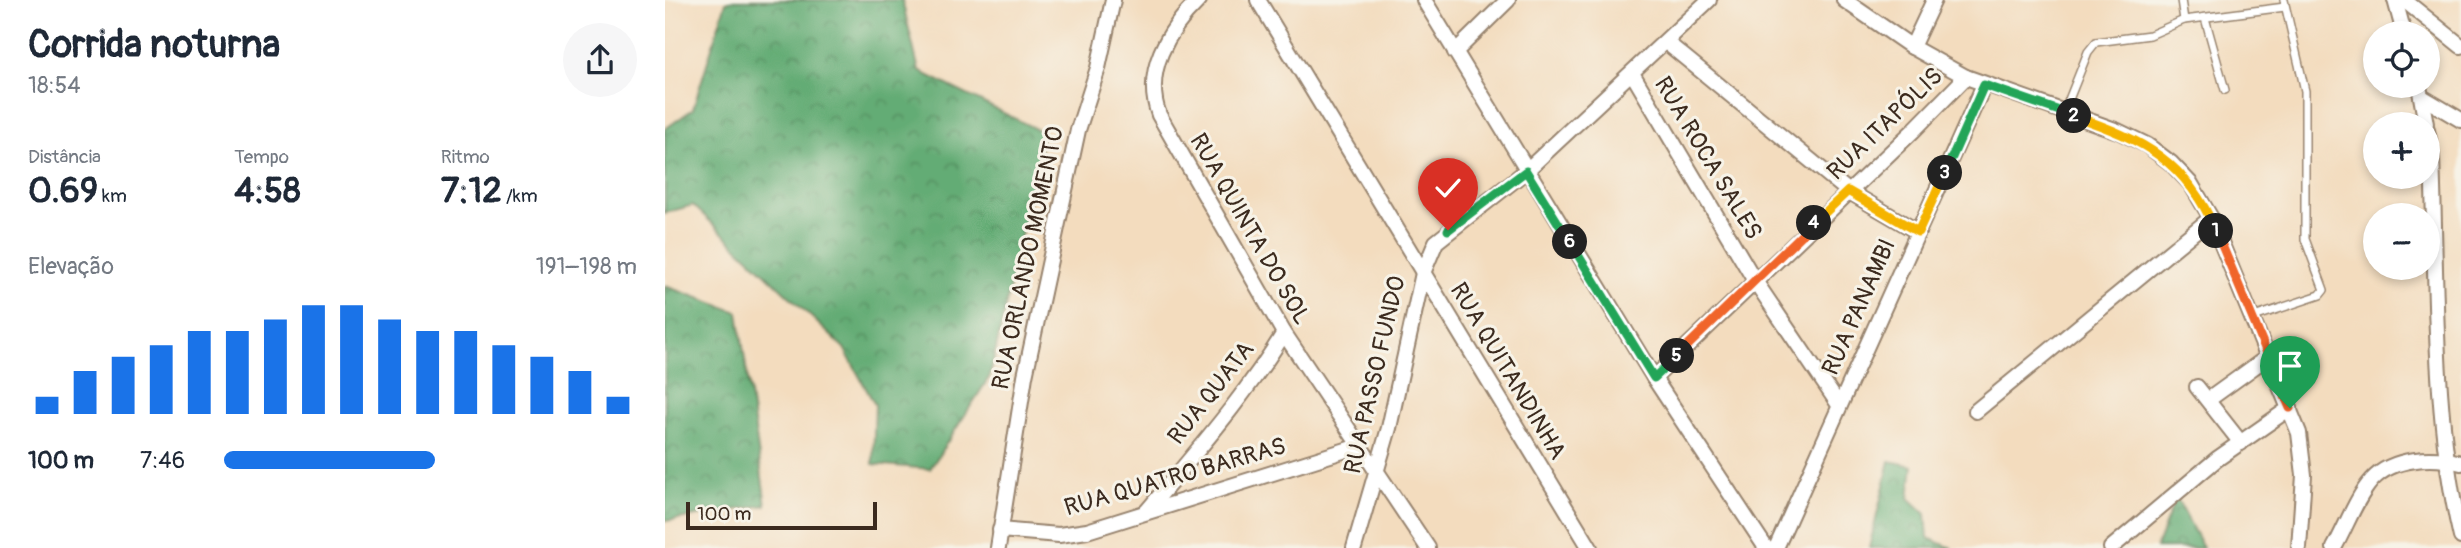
<!DOCTYPE html>
<html lang="pt">
<meta charset="utf-8">
<style>
:root{--surface:#fff;--page:#f6f6f7;--text:#1f2937;--muted:#747a83;--accent:#1a73e8}
body{margin:0;font-family:Pangolin,sans-serif;background:var(--page);color:var(--text);height:100vh;display:flex;flex-direction:column;font-size:26px;white-space:nowrap}
*{box-sizing:border-box;margin:0}
p{font-size:23px;color:var(--muted)}
.icon{flex:none;width:38px;height:38px;fill:none;stroke:currentColor;stroke-width:2;stroke-linecap:round;stroke-linejoin:round}
.map{position:relative;flex:1;overflow:hidden}
.drawer{display:flex;flex-direction:column;background:var(--surface);width:665px}
.drawer>*{flex:none}
.tools{position:absolute;left:1698px;top:21px;display:grid;gap:14px}
.tools a{display:grid;place-items:center;width:77px;height:77px;border-radius:50%;background:var(--surface);box-shadow:0 4px 10px #0003;font-size:35px}
.scale{position:absolute;left:21px;bottom:18px;width:191px;box-sizing:border-box;padding-left:7px;border:4px solid #3b2a1e;border-top:0;font-size:19px;line-height:24px;white-space:nowrap;color:#3b2a1e;-webkit-text-stroke:5px #f7f3e8;paint-order:stroke}
.pin{position:absolute;display:grid;place-items:center;width:60px;height:60px;color:#fff;margin:-72px -30px;border-radius:50% 50% 50% 0;rotate:-45deg;box-shadow:0 0 7px #0007}
.pin .icon{rotate:45deg}
.km{position:absolute;width:35px;height:35px;margin:-18px;border-radius:50%;background:#222;color:#fff;font-size:19px;line-height:35px;text-align:center}
.round{display:grid;place-items:center;flex:none;width:74px;height:74px;border-radius:37px;background:var(--page)}
.overview{display:flex;align-items:center;justify-content:space-between;height:119px;padding:0 28px}
h1{font-size:38px;font-weight:700;line-height:52px}
.figures{display:grid;grid-template-columns:repeat(3,1fr);gap:10px;height:119px;padding:7px 28px}
.figures div{display:grid;align-content:center}
.figures b{font-size:35px;font-weight:700}
.figures small{font-size:19px;font-weight:400}
.figures p{font-size:19px}
.chart{height:196px;padding:14px 28px}
.chart p{display:flex;justify-content:space-between}
.chart svg{width:100%;height:126px;margin-top:7px;stroke:var(--accent);stroke-width:6}
ul{padding:0 28px;list-style:none;font-size:23px}
li{display:grid;grid-template-columns:112px 84px 1fr;align-items:center;height:52px}
li i{height:18px;border-radius:9px;background:var(--accent)}
main{display:flex;flex:1;min-height:0}
.map>svg:first-child{display:block}
</style>
<main>
<section class="drawer">
<div class="overview"><div><h1>Corrida noturna</h1><p>18:54</p></div><a class="round"><svg class="icon" aria-label="share" viewBox="0 0 24 24"><path d="M12 15V3M7 8l5-5 5 5M5 13v7h14v-7"/></svg></a></div>
<div class="figures">
<div><p>Distância</p><b>0.69<small> km</small></b></div>
<div><p>Tempo</p><b>4:58</b></div>
<div><p>Ritmo</p><b>7:12<small> /km</small></b></div>
</div>
<div class="chart"><p><span>Elevação</span>191–198 m</p>
<svg viewBox="0 0 160 44" preserveAspectRatio="none"><path d="M5 44V38M15 44V29M25 44V24M35 44V20M45 44V15M55 44V15M65 44V11M75 44V6M85 44V6M95 44V11M105 44V15M115 44V15M125 44V20M135 44V24M145 44V29M155 44V38"/></svg>
</div>
<ul>
<li><b>100 m</b>7:46<i style="width:51%"></i></li>
</ul>
</section>
<div class="map">
<svg width="1796" height="548" viewBox="0 0 1796 548">
<defs>
<pattern id="forest-crowns" width="20" height="18" patternUnits="userSpaceOnUse" patternTransform="scale(1.75)"><rect width="20" height="18" fill="#63ac74"/><path d="M2 6a3 3 0 1 1 6 0M12 15a3 3 0 1 1 6 0" fill="none" stroke="#538c5f"/></pattern>
</defs>
<rect width="100%" height="100%" fill="#f7f3e8"/>
<filter id="ink" filterUnits="userSpaceOnUse"><feTurbulence type="fractalNoise" baseFrequency=".0143" numOctaves="2"/><feDisplacementMap in="SourceGraphic" scale="14" xChannelSelector="R" yChannelSelector="G"/><feConvolveMatrix kernelMatrix="1 2 1 2 8 2 1 2 1" color-interpolation-filters="sRGB"/></filter>
<filter id="wash" filterUnits="userSpaceOnUse"><feTurbulence type="fractalNoise" baseFrequency=".00686" numOctaves="4" result="noise"/><feDisplacementMap in="SourceGraphic" scale="28" xChannelSelector="R" yChannelSelector="G"/><feGaussianBlur stdDeviation="1.57" result="paint"/><feColorMatrix in="noise" values="0 0 0 0 0 0 0 0 0 0 0 0 0 0 0 0 0 1.4 0 .05"/><feComposite in="paint" operator="in"/></filter>
<g filter="url(#wash)">
<rect width="100%" height="100%" fill="#f3dcbe"/>
<g fill="url(#forest-crowns)" stroke="#4f6b49" stroke-width="2">
<path d="M69 0H237L254 71 379 133 325 376 265 469 208 464 210 405 179 348 28 205 0 213V129L28 109 61 2Z"/>
<path d="M0 286 73 312 101 505 0 521Z"/>
<path d="M1225 461 1248 466 1244 498 1261 514 1263 538 1287 548H1204Z"/>
<path d="M1511 497 1538 548H1491Z"/>
</g>
</g>
<g filter="url(#ink)">
<g fill="none" stroke-linecap="round" stroke-linejoin="round">
<g stroke="#97836e" stroke-width="10">
<g id="lane">
<path d="M1516 0 1519 20"/>
<path d="M1540 18 1560 90"/>
<path d="M1399 112 1423 52 1431 42 1485 35 1519 20 1620 7"/>
<path d="M1589 317 1655 295 1659 290 1640 239V91L1619 0"/>
</g>
</g>
<g stroke="#97836e" stroke-width="18">
<g id="street">
<path d="M534 0C502 31 478 72 494 115L619 333 763 548"/>
<path d="M593 0 925 548"/>
<path d="M759 0 989 378 1101 548"/>
<path d="M1179 0 1247 47 1301 77 1453 131 1482 145 1506 163 1526 184 1546 218 1634 433 1639 475 1634 548"/>
<path d="M1730 0 1739 33"/>
<path d="M1739 0 1796 46"/>
<path d="M1001 42 1183 191 1253 232"/>
<path d="M1247 47 1269 0"/>
<path d="M790 52 843 0"/>
<path d="M967 73 1090 281 1174 405"/>
<path d="M1754 86 1761 124"/>
<path d="M1757 97 1796 120"/>
<path d="M1762 130 1767 156C1772 281 1767 416 1796 537"/>
<path d="M989 378 1248 131 1301 77"/>
<path d="M1532 387 1576 443"/>
<path d="M1543 400 1604 356"/>
<path d="M1311 411 1546 218"/>
<path d="M482 511C529 454 580 397 619 333"/>
<path d="M335 530 394 535 422 531 694 446"/>
<path d="M333 548 360 376 413 130 433 68 448 0"/>
<path d="M689 548 724 428 758 273 771 242 861 171 1044 0"/>
<path d="M1111 548 1319 85"/>
<path d="M1446 548 1552 459 1625 408"/>
<path d="M1669 548C1681 527 1691 498 1707 480 1728 457 1768 456 1796 463"/>
</g>
</g>
<use href="#lane" stroke="#fff" stroke-width="7"/>
<use href="#street" stroke="#fff" stroke-width="14"/>
</g>
</g>
<g fill="none" stroke-linecap="round" stroke-linejoin="round" filter="url(#ink)">
<g stroke="#fff" stroke-width="14">
<path id="split-1" d="M1551 231 1625 408"/>
</g>
<g stroke="#fff" stroke-width="14">
<path id="split-2" d="M1409 116C1479 140 1521 161 1551 231"/>
</g>
<g stroke="#fff" stroke-width="14">
<path id="split-3" d="M1280 173 1319 85 1409 116"/>
</g>
<g stroke="#fff" stroke-width="14">
<path id="split-4" d="M1149 223 1183 191 1253 232 1280 173"/>
</g>
<g stroke="#fff" stroke-width="14">
<path id="split-5" d="M1012 356 1149 223"/>
</g>
<g stroke="#fff" stroke-width="14">
<path id="split-6" d="M905 242 989 378 1012 356"/>
</g>
<g stroke="#fff" stroke-width="14">
<path id="split-7" d="M783 230 861 171 905 242"/>
</g>
<use href="#split-1" stroke="#f0652b" stroke-width="9"/>
<use href="#split-2" stroke="#f5b400" stroke-width="9"/>
<use href="#split-3" stroke="#22a559" stroke-width="9"/>
<use href="#split-4" stroke="#f5b400" stroke-width="9"/>
<use href="#split-5" stroke="#f0652b" stroke-width="9"/>
<use href="#split-6" stroke="#22a559" stroke-width="9"/>
<use href="#split-7" stroke="#22a559" stroke-width="9"/>
</g>
<g text-anchor="middle" dominant-baseline="central" stroke-width="6" stroke-linejoin="round" paint-order="stroke">
<g font-size="24" fill="#3b2a1e" stroke="#f7f3e8">
<text transform="translate(1220 124) rotate(-44)">RUA ITAPÓLIS</text>
<text transform="translate(1043 158) rotate(59)">RUA ROCA SALES</text>
<text transform="translate(585 229) rotate(60)">RUA QUINTA DO SOL</text>
<text transform="translate(363 258) rotate(-78)">RUA ORLANDO MOMENTO</text>
<text transform="translate(1194 307) rotate(-66)">RUA PANAMBI</text>
<text transform="translate(843 371) rotate(59)">RUA QUITANDINHA</text>
<text transform="translate(710 375) rotate(-77)">RUA PASSO FUNDO</text>
<text transform="translate(546 393) rotate(-52)">RUA QUATA</text>
<text transform="translate(510 477) rotate(-16)">RUA QUATRO BARRAS</text>
</g>
</g>
</svg>
<div class="tools">
<a><svg class="icon" aria-label="locate" viewBox="0 0 24 24"><circle cx="12" cy="12" r="6"/><path d="M12 2v4M12 18v4M2 12h4M18 12h4"/></svg></a>
<a>+</a>
<a>−</a>
</div>
<div class="scale">100 m</div>
<div class="pin" style="left:1625px;top:408px;background:#1e9e55"><svg class="icon" aria-label="arrive" viewBox="0 0 24 24"><path d="M6 21V4h12l-3 4 3 4H6"/></svg></div>
<div class="pin" style="left:783px;top:230px;background:#d93025"><svg class="icon" aria-label="check" viewBox="0 0 24 24"><path d="M5 12l5 5 9-10"/></svg></div>
<b class="km" style="left:1551px;top:231px">1</b>
<b class="km" style="left:1409px;top:116px">2</b>
<b class="km" style="left:1280px;top:173px">3</b>
<b class="km" style="left:1149px;top:223px">4</b>
<b class="km" style="left:1012px;top:356px">5</b>
<b class="km" style="left:905px;top:242px">6</b>
</div>
</main>
